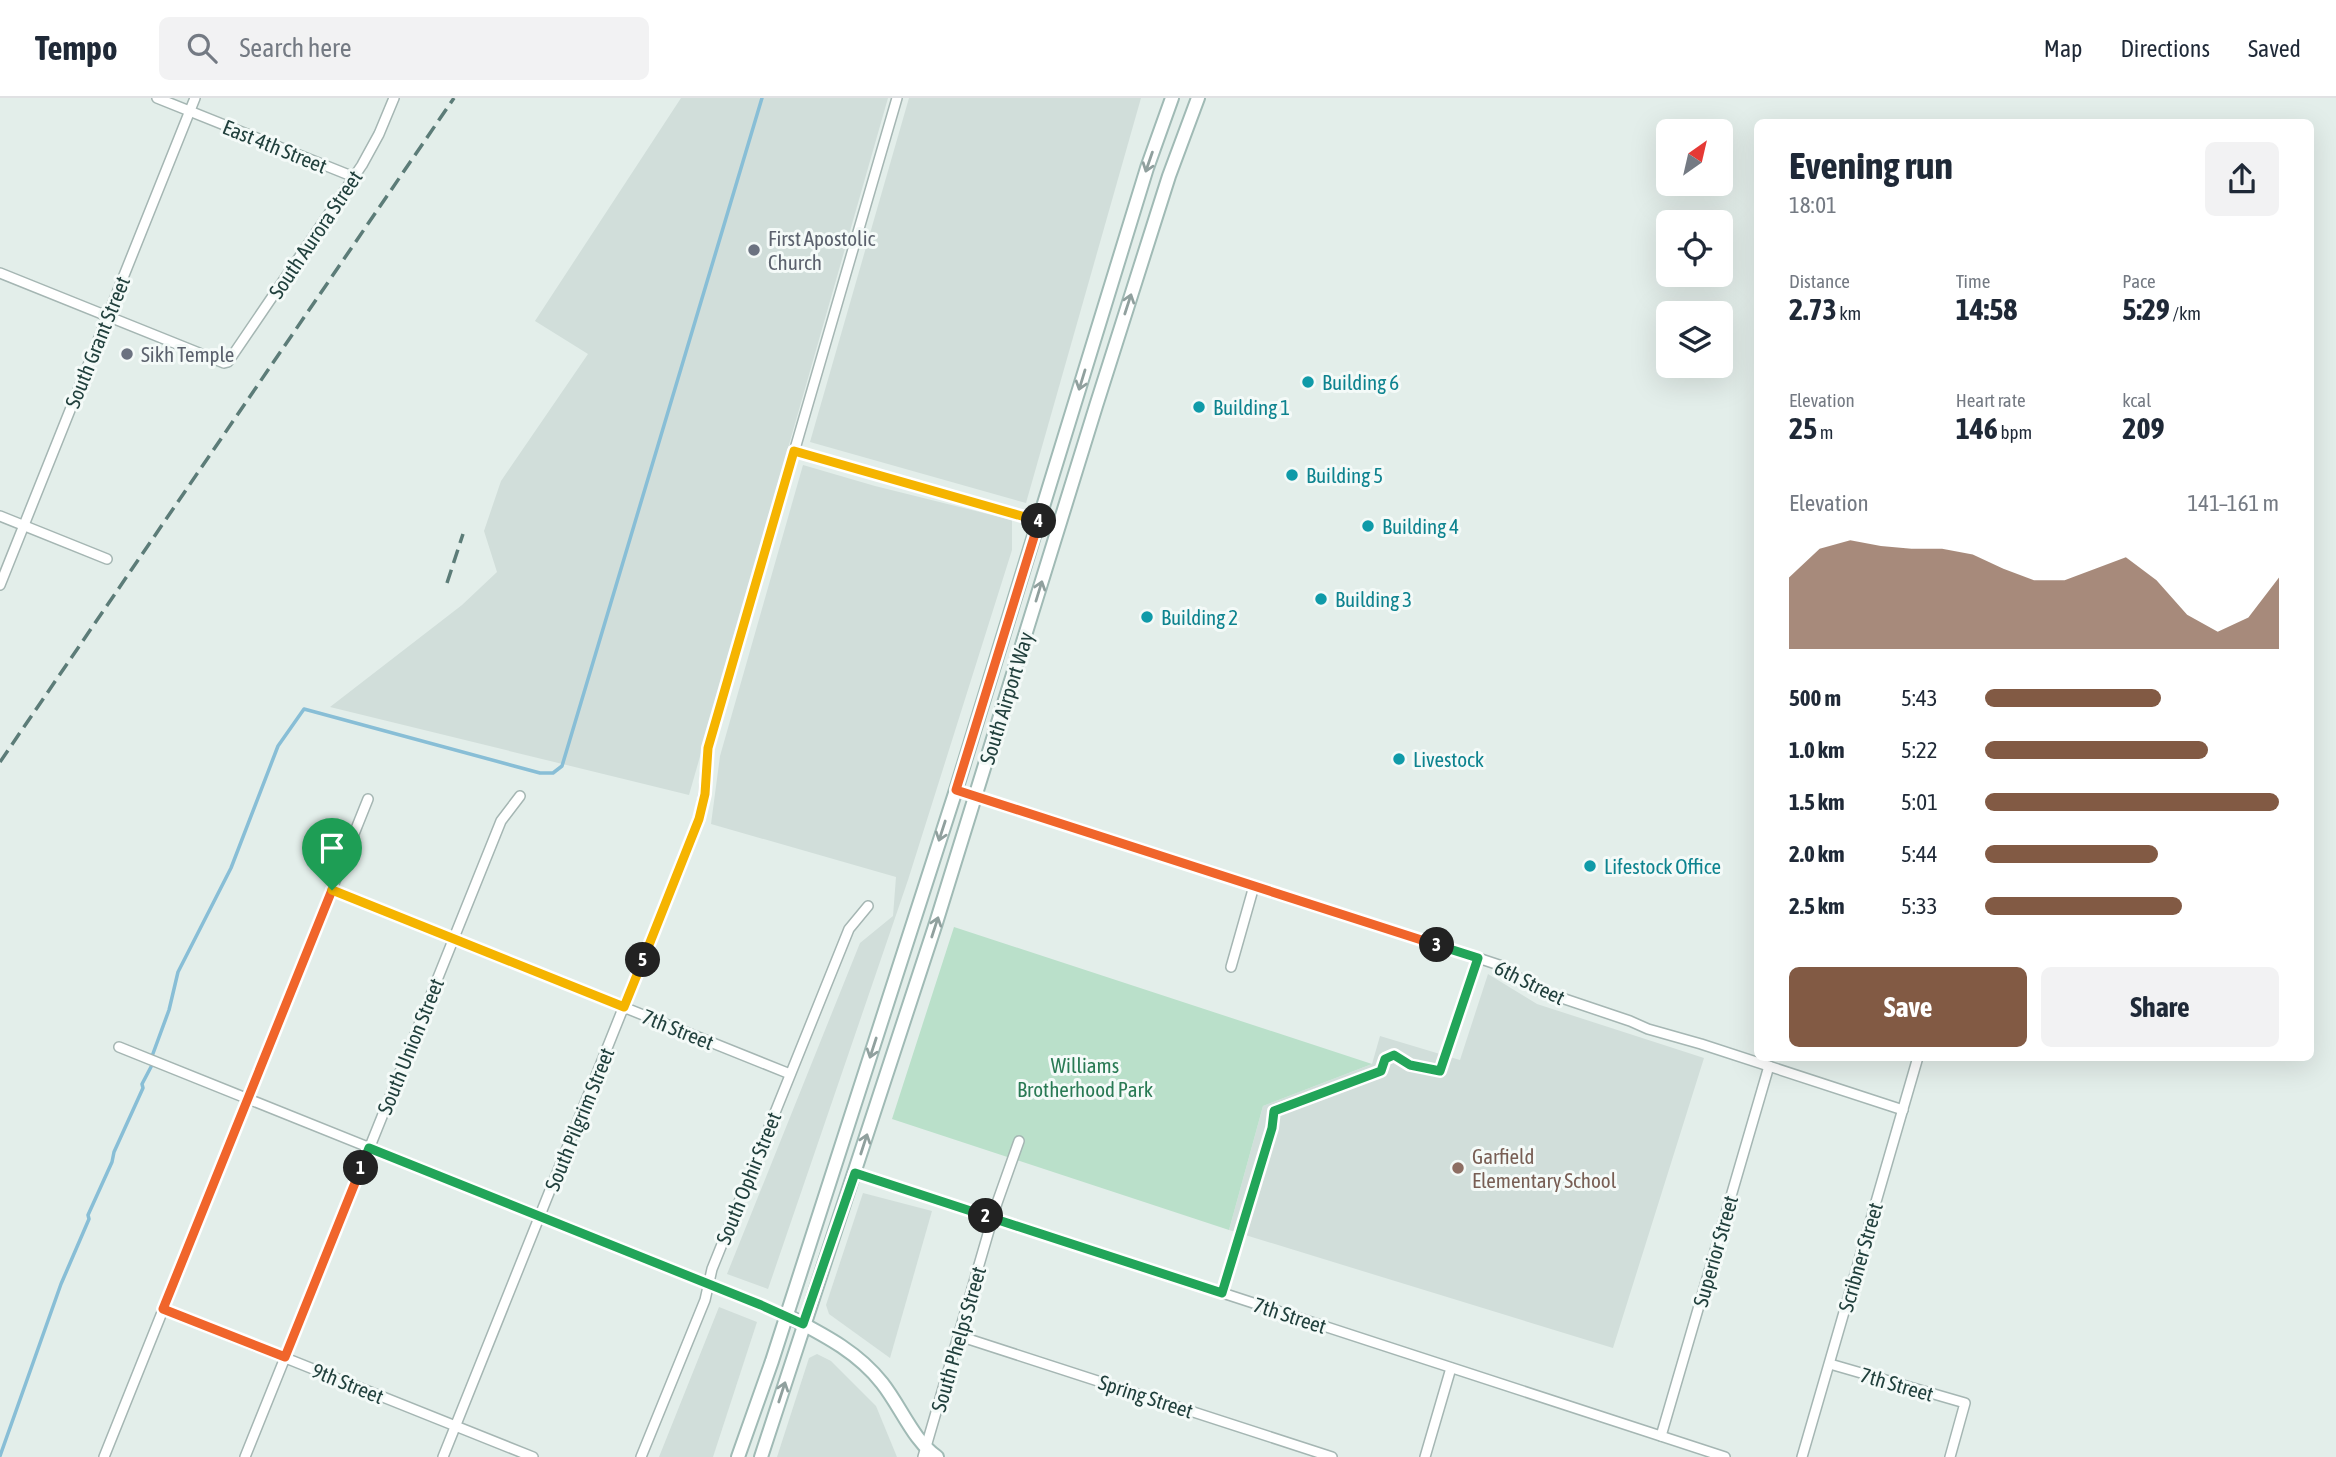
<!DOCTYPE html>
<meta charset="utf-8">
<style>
:root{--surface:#fff;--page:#f2f2f3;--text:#1f2937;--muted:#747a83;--line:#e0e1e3;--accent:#825a44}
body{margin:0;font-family:"Asap Condensed",sans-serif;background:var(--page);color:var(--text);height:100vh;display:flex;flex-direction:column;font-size:26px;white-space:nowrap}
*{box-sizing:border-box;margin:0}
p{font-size:23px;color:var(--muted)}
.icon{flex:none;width:38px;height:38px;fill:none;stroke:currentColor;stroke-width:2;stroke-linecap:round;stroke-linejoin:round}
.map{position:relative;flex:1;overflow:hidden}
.details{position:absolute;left:1754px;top:21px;width:560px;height:942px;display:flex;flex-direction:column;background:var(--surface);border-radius:10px;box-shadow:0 7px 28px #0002}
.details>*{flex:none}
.needle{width:46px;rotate:34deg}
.tools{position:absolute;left:1656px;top:21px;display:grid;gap:14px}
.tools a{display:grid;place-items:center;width:77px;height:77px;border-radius:10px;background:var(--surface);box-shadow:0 7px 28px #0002;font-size:35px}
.pin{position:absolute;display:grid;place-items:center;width:60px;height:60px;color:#fff;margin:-72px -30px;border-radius:50% 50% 50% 0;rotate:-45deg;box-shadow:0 0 7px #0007}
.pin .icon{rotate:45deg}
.km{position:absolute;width:35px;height:35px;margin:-18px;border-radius:50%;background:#222;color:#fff;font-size:19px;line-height:35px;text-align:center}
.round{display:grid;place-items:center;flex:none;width:74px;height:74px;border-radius:10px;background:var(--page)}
.overview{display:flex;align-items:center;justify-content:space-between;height:119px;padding:0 35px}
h1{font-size:38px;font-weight:700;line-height:52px}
.metrics{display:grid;grid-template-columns:repeat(3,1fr);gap:10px;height:119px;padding:7px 35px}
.metrics div{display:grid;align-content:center}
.metrics b{font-size:30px;font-weight:700}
.metrics small{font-size:19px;font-weight:400}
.metrics p{font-size:19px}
.chart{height:196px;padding:14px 35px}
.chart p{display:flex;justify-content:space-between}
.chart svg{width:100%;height:126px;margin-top:7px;fill:var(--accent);opacity:.7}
.action{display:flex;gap:14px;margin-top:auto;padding:14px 35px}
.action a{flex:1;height:80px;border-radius:10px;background:var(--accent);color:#fff;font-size:28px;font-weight:700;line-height:80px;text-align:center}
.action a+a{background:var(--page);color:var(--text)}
ul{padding:0 35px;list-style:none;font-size:23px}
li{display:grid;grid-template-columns:112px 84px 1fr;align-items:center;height:52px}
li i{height:18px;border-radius:9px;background:var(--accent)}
header{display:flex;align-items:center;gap:42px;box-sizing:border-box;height:98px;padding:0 35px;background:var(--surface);border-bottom:2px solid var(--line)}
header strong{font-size:33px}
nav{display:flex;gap:38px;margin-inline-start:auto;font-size:24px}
.search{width:490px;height:63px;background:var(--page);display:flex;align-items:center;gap:18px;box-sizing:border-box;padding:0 24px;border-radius:10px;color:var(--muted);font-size:26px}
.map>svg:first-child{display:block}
</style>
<header>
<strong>Tempo</strong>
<div class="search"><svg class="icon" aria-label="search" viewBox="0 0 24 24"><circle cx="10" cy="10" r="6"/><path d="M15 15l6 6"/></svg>Search here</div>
<nav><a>Map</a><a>Directions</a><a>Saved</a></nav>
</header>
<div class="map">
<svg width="2336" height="1359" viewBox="0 0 2336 1359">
<rect width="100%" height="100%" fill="#e3eeea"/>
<g fill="#d1deda">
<path d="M681 0H888L689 697 330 609 462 507 497 474 484 433 501 383 588 256 535 223Z"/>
<path d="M909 0H1141L1026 405 810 344Z"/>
<path d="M803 367 875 388 1012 422V452L908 782 768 1191 727 1176 860 845 893 818 896 779 711 726 720 658Z"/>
<path d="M1488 876 1537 906 1704 960 1613 1250 1229 1132 1263 1008 1372 966 1380 938 1460 962Z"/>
<path d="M863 1095 932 1113 890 1260 829 1216 826 1207Z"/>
<path d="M719 1209 757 1224 713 1359H659Z"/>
<path d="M817 1256 831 1263 876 1308 897 1359H777L809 1260Z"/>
</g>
<path fill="#bae0ca" d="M954 829 1372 966 1263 1008 1229 1132 892 1021Z"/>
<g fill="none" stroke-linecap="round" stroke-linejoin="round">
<path stroke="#88bed6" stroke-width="3.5" d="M0 1358 61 1186 89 1121 88 1117 112 1064 114 1054 143 990 142 986 152 967 151 961 169 912 178 874 231 770 278 648 304 611 540 675H553L562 668 762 0"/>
<g stroke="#a5b6b3" stroke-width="12">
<g id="street">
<path d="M157 0 354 79"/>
<path d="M0 175 224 265 228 264 362 67 379 36 394 0"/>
<path d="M794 353 1039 423"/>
<path d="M0 418 107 461"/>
<path d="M0 487 195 0"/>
<path d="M956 692 1478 860 1499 867 1538 892 1630 923 1648 931 1701 946 1903 1012"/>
<path d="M332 792 790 976"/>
<path d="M1231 869 1254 788"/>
<path d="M119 949 786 1217"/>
<path d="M855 1075 1725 1359"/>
<path d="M1222 1195 1272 1030 1274 1012 1381 973 1385 961 1394 957 1410 967 1440 973 1478 860"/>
<path d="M163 1211 533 1359"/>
<path d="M959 1238 1332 1359"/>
<path d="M1830 1266 1965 1305 1950 1359"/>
<path d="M1661 1338 1769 968"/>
<path d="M104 1359 368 701"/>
<path d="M245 1359 501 723 520 698"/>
<path d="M443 1359 699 721 704 696 708 650 897 0"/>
<path d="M641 1359 705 1202 712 1171 849 831 868 808"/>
<path d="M923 1359 997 1105 1019 1043"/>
<path d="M1425 1359 1451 1270"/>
<path d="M1802 1359 1918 959"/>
</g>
</g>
<g stroke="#a0bab5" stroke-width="16">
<g id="secondary">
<path d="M786 1217C822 1236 857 1253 882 1285 901 1309 913 1342 937 1359"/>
<path d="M738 1359 772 1263 956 692 1147 70 1172 0"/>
<path d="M761 1359 936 825 1096 308 1169 78 1198 0"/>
</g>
</g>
<use href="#street" stroke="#fff" stroke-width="9"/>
<use href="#secondary" stroke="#fff" stroke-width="12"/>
<g stroke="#5c7c78" stroke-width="3.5" stroke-dasharray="14 7" stroke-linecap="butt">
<path d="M447 485 463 436"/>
<path d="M0 664 454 0"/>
</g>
</g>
<defs><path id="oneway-shaft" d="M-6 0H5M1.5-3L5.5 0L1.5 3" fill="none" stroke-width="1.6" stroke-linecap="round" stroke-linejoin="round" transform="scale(1.75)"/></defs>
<g stroke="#90a09e">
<use href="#oneway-shaft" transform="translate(1149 64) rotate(109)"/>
<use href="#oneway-shaft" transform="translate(1128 206) rotate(-72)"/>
<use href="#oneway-shaft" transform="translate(1082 282) rotate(107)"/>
<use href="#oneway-shaft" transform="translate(1039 493) rotate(-73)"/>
<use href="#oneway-shaft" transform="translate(942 733) rotate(108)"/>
<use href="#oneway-shaft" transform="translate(935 829) rotate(-72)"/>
<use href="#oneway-shaft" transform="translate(873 950) rotate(108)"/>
<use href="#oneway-shaft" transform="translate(864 1046) rotate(-72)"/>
<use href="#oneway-shaft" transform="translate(782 1294) rotate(-72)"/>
</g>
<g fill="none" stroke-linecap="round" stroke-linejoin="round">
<g stroke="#fff" stroke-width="14">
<path id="split-1" d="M332 792 163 1211 285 1259 361 1070"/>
</g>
<g stroke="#fff" stroke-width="14">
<path id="split-2" d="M361 1070 369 1050 761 1207 803 1226 855 1075 986 1118"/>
</g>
<g stroke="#fff" stroke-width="14">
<path id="split-3" d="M986 1118 1222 1195 1272 1030 1274 1013 1381 973 1385 961 1394 957 1410 967 1440 973 1478 860 1437 847"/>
</g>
<g stroke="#fff" stroke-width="14">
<path id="split-4" d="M1039 423 956 692 1437 847"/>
</g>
<g stroke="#fff" stroke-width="14">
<path id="split-5" d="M643 862 699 721 705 696 708 650 794 353 1039 423"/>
</g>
<g stroke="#fff" stroke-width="14">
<path id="split-6" d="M332 792 624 909 643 862"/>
</g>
<use href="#split-1" stroke="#f0652b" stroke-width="9"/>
<use href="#split-2" stroke="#22a559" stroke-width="9"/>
<use href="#split-3" stroke="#22a559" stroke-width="9"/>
<use href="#split-4" stroke="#f0652b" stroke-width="9"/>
<use href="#split-5" stroke="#f5b400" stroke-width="9"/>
<use href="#split-6" stroke="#f5b400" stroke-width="9"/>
</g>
<g fill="#6b7280" stroke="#f4faf8" stroke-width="2.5">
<circle cx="754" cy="152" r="7"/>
<circle cx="127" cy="256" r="7"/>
</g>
<g fill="#0f9aa8" stroke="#f4faf8" stroke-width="2.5">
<circle cx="1308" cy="284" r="7"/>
<circle cx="1199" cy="309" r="7"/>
<circle cx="1292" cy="377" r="7"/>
<circle cx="1368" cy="428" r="7"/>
<circle cx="1321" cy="501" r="7"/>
<circle cx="1147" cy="519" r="7"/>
<circle cx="1399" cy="661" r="7"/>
<circle cx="1590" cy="768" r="7"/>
</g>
<circle fill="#8d6e63" stroke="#f4faf8" stroke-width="2.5" cx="1458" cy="1070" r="7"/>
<g text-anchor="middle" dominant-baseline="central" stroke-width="6" stroke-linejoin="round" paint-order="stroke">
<g font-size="21" fill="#21403d" stroke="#f4faf8">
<text transform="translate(275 48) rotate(22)">East 4th Street</text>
<text transform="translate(315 136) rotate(-56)">South Aurora Street</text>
<text transform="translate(97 244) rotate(-68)">South Grant Street</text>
<text transform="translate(1006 600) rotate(-73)">South Airport Way</text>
<text transform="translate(1530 884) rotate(26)">6th Street</text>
<text transform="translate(678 931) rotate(22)">7th Street</text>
<text transform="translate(410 948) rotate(-68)">South Union Street</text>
<text transform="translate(579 1021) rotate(-68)">South Pilgrim Street</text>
<text transform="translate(748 1080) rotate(-68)">South Ophir Street</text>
<text transform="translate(1715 1153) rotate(-74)">Superior Street</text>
<text transform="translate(1860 1159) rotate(-74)">Scribner Street</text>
<text transform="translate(1290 1217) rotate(18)">7th Street</text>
<text transform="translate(958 1241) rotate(-74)">South Phelps Street</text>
<text transform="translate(348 1285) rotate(22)">9th Street</text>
<text transform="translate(1897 1286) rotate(16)">7th Street</text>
<text transform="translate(1146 1298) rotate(18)">Spring Street</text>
</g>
<g font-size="21" fill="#5b616d" stroke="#f4faf8" text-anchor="start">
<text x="768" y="140">First Apostolic<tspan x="768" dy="24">Church</tspan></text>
<text x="141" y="256">Sikh Temple</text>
</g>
<g font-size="21" fill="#0d838f" stroke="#f4faf8" text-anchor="start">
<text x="1322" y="284">Building 6</text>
<text x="1213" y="309">Building 1</text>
<text x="1306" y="377">Building 5</text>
<text x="1382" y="428">Building 4</text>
<text x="1335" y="501">Building 3</text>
<text x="1161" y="519">Building 2</text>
<text x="1413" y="661">Livestock</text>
<text x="1604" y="768">Lifestock Office</text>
</g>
<g font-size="21" fill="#297a54" stroke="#f4faf8">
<text x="1085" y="967">Williams<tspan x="1085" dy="24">Brotherhood Park</tspan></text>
</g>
<g font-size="21" fill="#785e54" stroke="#f4faf8" text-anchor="start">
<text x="1472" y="1058">Garfield<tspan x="1472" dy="24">Elementary School</tspan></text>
</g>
</g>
</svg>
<div class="tools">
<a><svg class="needle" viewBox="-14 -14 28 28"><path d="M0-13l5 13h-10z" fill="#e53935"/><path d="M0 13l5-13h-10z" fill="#747a83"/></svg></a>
<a><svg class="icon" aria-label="locate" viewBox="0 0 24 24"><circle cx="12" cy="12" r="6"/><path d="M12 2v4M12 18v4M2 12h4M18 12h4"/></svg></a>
<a><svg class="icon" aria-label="layers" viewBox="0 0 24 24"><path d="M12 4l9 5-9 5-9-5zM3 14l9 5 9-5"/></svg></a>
</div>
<div class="pin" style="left:332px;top:792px;background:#1e9e55"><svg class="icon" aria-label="arrive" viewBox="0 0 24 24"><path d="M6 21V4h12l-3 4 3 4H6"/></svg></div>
<b class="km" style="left:361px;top:1070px">1</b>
<b class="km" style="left:986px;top:1118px">2</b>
<b class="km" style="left:1437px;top:847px">3</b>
<b class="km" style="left:1039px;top:423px">4</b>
<b class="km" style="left:643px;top:862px">5</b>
<section class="details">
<div class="overview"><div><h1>Evening run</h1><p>18:01</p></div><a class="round"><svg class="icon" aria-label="share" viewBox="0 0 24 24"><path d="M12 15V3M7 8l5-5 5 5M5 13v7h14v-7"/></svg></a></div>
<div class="metrics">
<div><p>Distance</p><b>2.73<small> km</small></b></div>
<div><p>Time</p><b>14:58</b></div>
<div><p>Pace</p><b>5:29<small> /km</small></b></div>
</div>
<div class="metrics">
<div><p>Elevation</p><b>25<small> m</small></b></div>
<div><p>Heart rate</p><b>146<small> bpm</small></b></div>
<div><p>kcal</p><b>209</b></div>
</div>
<div class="chart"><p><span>Elevation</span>141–161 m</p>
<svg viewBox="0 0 160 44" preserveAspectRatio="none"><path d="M0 44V19L10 9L20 6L30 8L40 9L50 9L60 11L70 16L80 20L90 20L100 16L110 12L120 20L130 32L140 38L150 33L160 19V44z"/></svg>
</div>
<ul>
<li><b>500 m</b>5:43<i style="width:60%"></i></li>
<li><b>1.0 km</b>5:22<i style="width:76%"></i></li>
<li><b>1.5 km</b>5:01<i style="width:100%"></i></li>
<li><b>2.0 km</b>5:44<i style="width:59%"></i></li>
<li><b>2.5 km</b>5:33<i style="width:67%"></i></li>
</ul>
<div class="action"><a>Save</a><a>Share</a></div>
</section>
</div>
